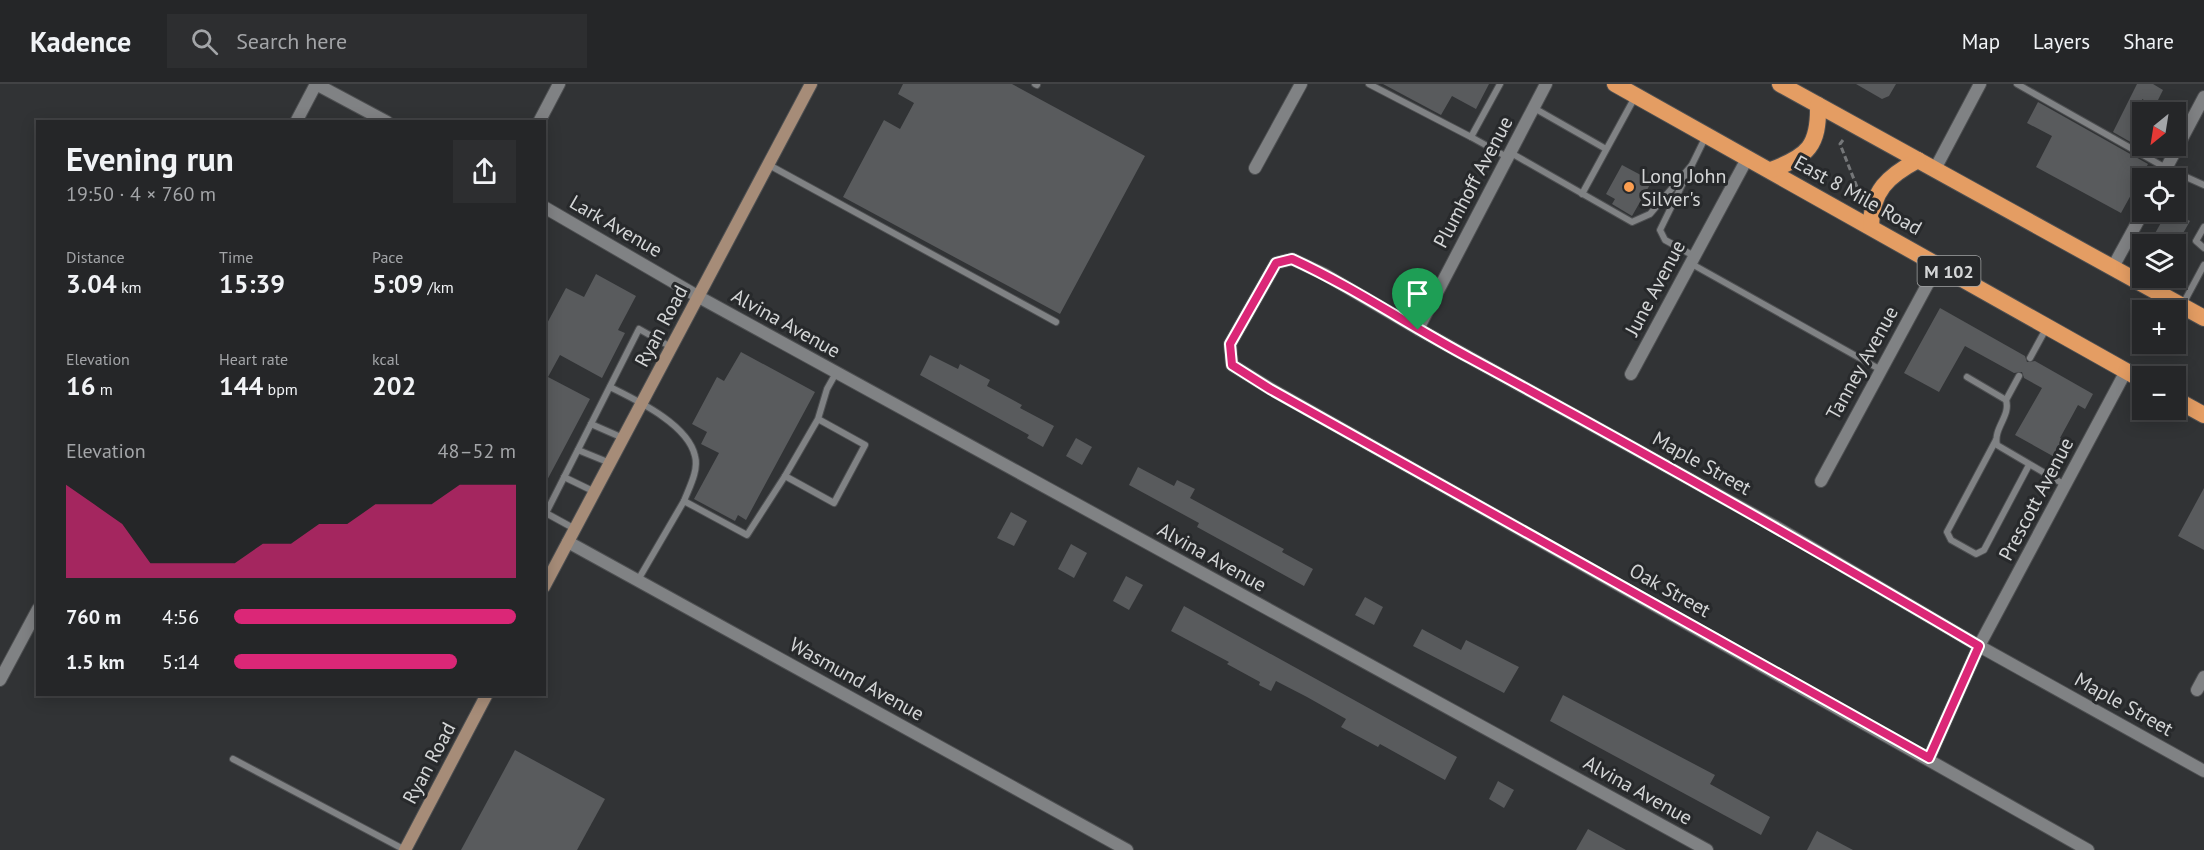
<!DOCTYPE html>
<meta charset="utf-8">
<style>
:root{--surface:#252628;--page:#2d2e30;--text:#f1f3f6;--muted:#a3a5a8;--line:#424345;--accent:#db2777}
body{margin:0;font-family:"PT Sans",sans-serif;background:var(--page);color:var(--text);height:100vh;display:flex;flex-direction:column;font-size:22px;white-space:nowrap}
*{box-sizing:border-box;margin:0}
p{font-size:20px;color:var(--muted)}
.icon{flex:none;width:33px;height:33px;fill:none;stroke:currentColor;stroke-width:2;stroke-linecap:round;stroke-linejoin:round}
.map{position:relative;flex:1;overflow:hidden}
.sheet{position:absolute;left:36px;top:36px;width:510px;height:576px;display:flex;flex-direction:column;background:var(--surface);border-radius:0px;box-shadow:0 3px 15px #0003,0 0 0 2px var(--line)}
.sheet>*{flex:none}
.needle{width:39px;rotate:210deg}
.tools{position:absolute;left:2132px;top:18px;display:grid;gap:12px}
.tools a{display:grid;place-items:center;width:54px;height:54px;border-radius:0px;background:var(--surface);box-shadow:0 3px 15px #0003,0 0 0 2px var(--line);font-size:30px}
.pin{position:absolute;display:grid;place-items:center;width:51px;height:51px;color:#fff;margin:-62px -26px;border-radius:50% 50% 50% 0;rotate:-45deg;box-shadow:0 0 6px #0007}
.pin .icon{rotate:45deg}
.round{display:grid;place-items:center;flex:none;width:63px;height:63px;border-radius:0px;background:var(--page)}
.overview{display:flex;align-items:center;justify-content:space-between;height:102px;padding:0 30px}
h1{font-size:33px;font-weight:700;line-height:45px}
.stats{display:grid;grid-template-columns:repeat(3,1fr);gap:9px;height:102px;padding:6px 30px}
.stats div{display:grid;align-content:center}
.stats b{font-size:26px;font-weight:700}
.stats small{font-size:16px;font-weight:400}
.stats p{font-size:16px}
.chart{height:168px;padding:12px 30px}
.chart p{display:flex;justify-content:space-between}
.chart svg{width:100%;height:108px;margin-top:6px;fill:var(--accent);opacity:.7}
ul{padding:0 30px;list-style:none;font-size:20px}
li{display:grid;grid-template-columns:96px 72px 1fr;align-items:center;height:45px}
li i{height:15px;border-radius:8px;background:var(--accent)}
header{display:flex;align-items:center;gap:36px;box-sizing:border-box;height:84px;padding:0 30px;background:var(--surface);border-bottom:2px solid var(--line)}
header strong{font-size:28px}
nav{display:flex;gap:33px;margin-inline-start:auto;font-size:21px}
.search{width:420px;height:54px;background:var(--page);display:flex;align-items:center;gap:15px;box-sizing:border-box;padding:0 21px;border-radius:0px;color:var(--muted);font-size:22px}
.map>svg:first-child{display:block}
</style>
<header>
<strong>Kadence</strong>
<div class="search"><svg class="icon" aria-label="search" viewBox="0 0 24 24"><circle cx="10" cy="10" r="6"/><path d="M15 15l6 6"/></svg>Search here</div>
<nav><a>Map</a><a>Layers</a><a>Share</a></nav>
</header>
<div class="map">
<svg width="2204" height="766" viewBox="0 0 2204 766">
<rect width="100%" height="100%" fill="#313335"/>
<g fill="#595b5d">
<path d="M903 0H1012L1145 72 1060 230 843 113 884 36 900 45 914 19 898 10Z"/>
<path d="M1383 0H1489L1476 25 1452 12 1441 31Z"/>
<path d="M1856 0H1896L1889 12 1882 15Z"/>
<path d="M2137 0H2153L2163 6 2155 22 2142 15V47L2134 60 2113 48Z"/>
<path d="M2038 18 2148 80 2121 129 2036 83 2052 52 2027 39Z"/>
<path d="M1622 81 1652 97 1632 132 1612 120 1615 115 1606 110Z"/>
<path d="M2167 128H2172L2190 137 2177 160H2149Z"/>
<path d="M596 190 636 212 618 246 625 249 602 294 560 271 548 293 590 315 544 402V245L566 204 584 213Z"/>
<path d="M1940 224 2025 272 2027 278 2035 277 2093 310 2085 325 2078 321 2060 354 2067 358 2058 375 2015 351 2042 304 2024 294 2022 288 2014 289 1965 262 1939 308 1904 289Z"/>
<path d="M741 268 815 308 746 436 738 431 735 437 694 415 719 369 701 360 707 348 692 340 717 293 724 297Z"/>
<path d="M930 271 958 285 960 280 990 296 987 302 1022 321 1020 324 1054 342 1043 363 1027 354 1029 351 920 291Z"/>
<path d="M1076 354 1092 363 1082 381 1066 372Z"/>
<path d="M1138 383 1174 402 1177 396 1195 405 1190 414 1284 465 1282 468 1313 485 1304 502 1197 443 1199 439 1129 401Z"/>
<path d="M2204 404V466L2178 452Z"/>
<path d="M1011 428 1027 437 1014 462 997 454Z"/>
<path d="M1071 460 1087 469 1074 494 1058 485Z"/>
<path d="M1126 492 1143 501 1129 526 1113 517Z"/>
<path d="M1365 513 1383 523 1374 541 1355 531Z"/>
<path d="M1184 522 1457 673 1445 696 1380 660 1378 663 1341 643 1346 635 1307 613 1276 597 1271 607 1259 601 1260 598 1227 580 1229 578 1171 547Z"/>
<path d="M1422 545 1461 566 1466 556 1519 583 1504 609 1413 562Z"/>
<path d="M1563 611 1715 691 1710 700 1770 733 1761 751 1550 637Z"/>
<path d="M515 666 605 715 577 766H461Z"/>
<path d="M1498 697 1514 706 1504 724 1489 715Z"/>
<path d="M1588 745 1626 766H1576Z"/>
<path d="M1817 747 1853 766H1807Z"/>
</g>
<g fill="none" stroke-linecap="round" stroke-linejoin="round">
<g stroke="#4d4f51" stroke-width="8">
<g id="service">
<path d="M1035 0 1037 1"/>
<path d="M1369 0 1471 53 1500 0"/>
<path d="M2017 0 2166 84 2204 101"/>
<path d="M1534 24 1606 65"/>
<path d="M1471 53 1507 73"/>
<path d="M1511 69 1632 138 1650 130 1691 82"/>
<path d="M769 81 1056 238"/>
<path d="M1582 110 1635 13"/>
<path d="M2204 143 2196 157 2204 164"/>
<path d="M1694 172 1665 156 1660 146 1706 52"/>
<path d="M1690 179 1881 286"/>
<path d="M2183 220 2204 181"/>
<path d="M2030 274 2047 243"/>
<path d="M1967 293 2006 316C2011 332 1993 344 1997 361L2065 401"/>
<path d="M610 303C636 316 688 340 695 372 699 386 689 404 684 417"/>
<path d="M2006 316 2019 292"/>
<path d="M818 335 865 361 834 419 785 392 818 335 827 305 836 289"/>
<path d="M591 340 623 354"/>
<path d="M1996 356 1947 448 1951 456 1976 470 1984 466 2029 381"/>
<path d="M578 366 610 379"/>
<path d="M564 393 595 408"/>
<path d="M544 428 575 445"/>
<path d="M546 429 639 245 671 263"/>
<path d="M638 496 684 417 747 451 785 392"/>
<path d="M233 675 405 766"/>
</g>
</g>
<g stroke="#4d4f51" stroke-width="14">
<g id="minor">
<path d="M296 38 316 0 387 38"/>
<path d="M539 38 559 0"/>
<path d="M1255 84 1301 0"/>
<path d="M1935 85 1980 0"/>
<path d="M2161 94 2204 13"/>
<path d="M544 123 699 213 1707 766"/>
<path d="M2113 183 2143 128"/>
<path d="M1418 245 1546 0"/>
<path d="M1631 290 1748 73"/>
<path d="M1821 397 1938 181"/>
<path d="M568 458 1127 766"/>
<path d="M0 596 38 525"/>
<path d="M2197 606 2204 593"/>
<path d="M1929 674 1979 562 2126 287"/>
<path d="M2088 766 1271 305 1232 281 1230 260 1276 179 1292 175 1324 190 1418 245 1778 444 1979 562 2204 687"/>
</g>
</g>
<g stroke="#4d4f51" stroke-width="14">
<g id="secondary">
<path d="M544 503 811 0"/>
<path d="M405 766 487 610"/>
</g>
</g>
<g stroke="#4d4f51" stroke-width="18">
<g id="trunk">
<path d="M1615 0 2142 296"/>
<path d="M1780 0 2204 234"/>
<path d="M1771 86C1808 72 1819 62 1818 21"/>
<path d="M1871 143C1871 107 1888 92 1918 76"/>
<path d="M2175 315 2204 331"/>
</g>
</g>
<path stroke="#757779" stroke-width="3" stroke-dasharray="6 3" stroke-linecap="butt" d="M1843 56 1840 60 1859 108 1856 113"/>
<use href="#service" stroke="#808284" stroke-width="6"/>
<use href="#minor" stroke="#808284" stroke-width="12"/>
<use href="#secondary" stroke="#a68c78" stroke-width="12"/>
<use href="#trunk" stroke="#e49d63" stroke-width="16"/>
</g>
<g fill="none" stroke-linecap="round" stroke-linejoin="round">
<g stroke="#fff" stroke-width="12">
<path id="route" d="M1292 175C1353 203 1410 242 1470 274 1642 367 1811 463 1979 562L1929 674 1270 305 1232 281 1230 260 1276 179Z"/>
</g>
<use href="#route" stroke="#db2777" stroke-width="8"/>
</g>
<circle fill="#fb9e50" stroke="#27292b" stroke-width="2" cx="1629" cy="103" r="6"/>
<g text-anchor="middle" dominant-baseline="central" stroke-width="6" stroke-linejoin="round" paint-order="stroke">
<rect fill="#27292b" stroke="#a0a2a3" stroke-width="1.5" x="1917.5" y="172" width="63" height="30" rx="4.5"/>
<g font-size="18" font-weight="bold" fill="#d4d6d7">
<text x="1949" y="187">M 102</text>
</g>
<g font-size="20" fill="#d4d6d7" stroke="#27292b" text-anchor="start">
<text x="1641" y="92">Long John<tspan x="1641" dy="23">Silver's</tspan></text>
</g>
<g font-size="20" fill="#d4d6d7" stroke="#27292b">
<text transform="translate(1473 98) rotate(-62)">Plumhoff Avenue</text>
<text transform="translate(1858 111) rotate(29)">East 8 Mile Road</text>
<text transform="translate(616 142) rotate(30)">Lark Avenue</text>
<text transform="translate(1655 204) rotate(-62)">June Avenue</text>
<text transform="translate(786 239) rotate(29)">Alvina Avenue</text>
<text transform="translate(661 242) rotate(-62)">Ryan Road</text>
<text transform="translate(1862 279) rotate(-61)">Tanney Avenue</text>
<text transform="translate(1702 379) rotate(29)">Maple Street</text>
<text transform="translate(2036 415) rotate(-62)">Prescott Avenue</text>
<text transform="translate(1212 473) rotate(29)">Alvina Avenue</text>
<text transform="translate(1670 506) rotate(29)">Oak Street</text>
<text transform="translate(857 595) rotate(29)">Wasmund Avenue</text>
<text transform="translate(2124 620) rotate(29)">Maple Street</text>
<text transform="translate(429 679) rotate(-62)">Ryan Road</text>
<text transform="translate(1638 706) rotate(29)">Alvina Avenue</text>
</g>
</g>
</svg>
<div class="tools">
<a><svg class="needle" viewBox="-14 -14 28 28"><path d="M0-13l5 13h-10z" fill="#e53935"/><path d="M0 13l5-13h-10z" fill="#a3a5a8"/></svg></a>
<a><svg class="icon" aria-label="locate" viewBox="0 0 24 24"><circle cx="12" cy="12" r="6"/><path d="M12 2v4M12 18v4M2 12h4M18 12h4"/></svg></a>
<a><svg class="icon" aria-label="layers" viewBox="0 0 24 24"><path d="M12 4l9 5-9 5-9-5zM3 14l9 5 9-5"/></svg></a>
<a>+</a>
<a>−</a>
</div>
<div class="pin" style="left:1418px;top:246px;background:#1e9e55"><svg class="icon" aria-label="arrive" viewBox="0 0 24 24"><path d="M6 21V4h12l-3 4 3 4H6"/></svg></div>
<section class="sheet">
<div class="overview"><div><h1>Evening run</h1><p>19:50 · 4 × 760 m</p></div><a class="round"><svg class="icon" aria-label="share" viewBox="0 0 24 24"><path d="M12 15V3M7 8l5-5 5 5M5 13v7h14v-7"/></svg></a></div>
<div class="stats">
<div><p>Distance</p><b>3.04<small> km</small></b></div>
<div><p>Time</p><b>15:39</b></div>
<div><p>Pace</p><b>5:09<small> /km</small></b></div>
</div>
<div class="stats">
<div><p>Elevation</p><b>16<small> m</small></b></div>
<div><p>Heart rate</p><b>144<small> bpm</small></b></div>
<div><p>kcal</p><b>202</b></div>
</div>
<div class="chart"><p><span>Elevation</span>48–52 m</p>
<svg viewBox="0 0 160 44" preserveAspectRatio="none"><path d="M0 44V6L10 14L20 22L30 38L40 38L50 38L60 38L70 30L80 30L90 22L100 22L110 14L120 14L130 14L140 6L150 6L160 6V44z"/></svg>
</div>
<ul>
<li><b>760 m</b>4:56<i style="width:100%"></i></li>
<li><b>1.5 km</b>5:14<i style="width:79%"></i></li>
</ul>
</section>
</div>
